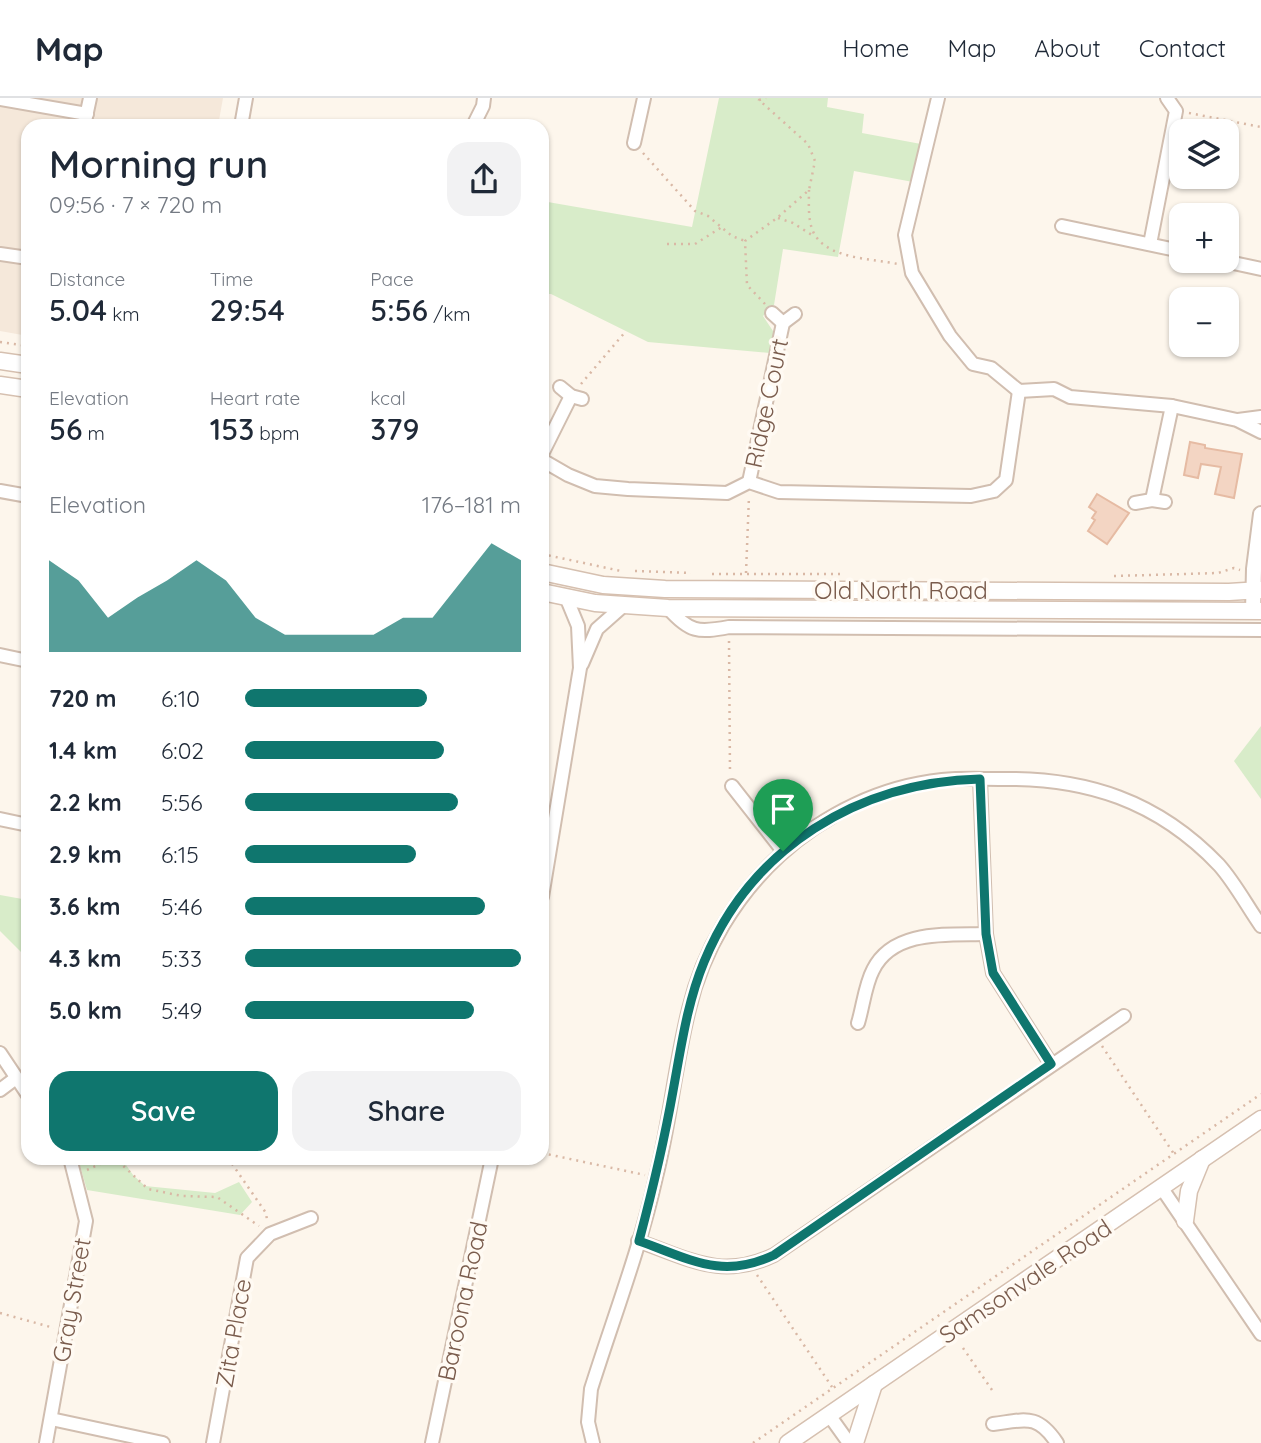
<!DOCTYPE html>
<meta charset="utf-8">
<style>
:root{--surface:#fff;--page:#f2f2f3;--text:#1f2937;--muted:#747a83;--line:#e0e1e3;--accent:#0f766e}
body{margin:0;font-family:Quicksand,sans-serif;background:var(--page);color:var(--text);height:100vh;display:flex;flex-direction:column;font-size:26px;white-space:nowrap}
*{box-sizing:border-box;margin:0}
p{font-size:23px;color:var(--muted)}
.icon{flex:none;width:38px;height:38px;fill:none;stroke:currentColor;stroke-width:2;stroke-linecap:round;stroke-linejoin:round}
.map{position:relative;flex:1;overflow:hidden}
.details{position:absolute;left:21px;top:21px;width:528px;height:1046px;display:flex;flex-direction:column;background:var(--surface);border-radius:21px;box-shadow:0 2px 5px #0004}
.details>*{flex:none}
.controls{position:absolute;left:1169px;top:21px;display:grid;gap:14px}
.controls a{display:grid;place-items:center;width:70px;height:70px;border-radius:14px;background:var(--surface);box-shadow:0 2px 5px #0004;font-size:35px}
.pin{position:absolute;display:grid;place-items:center;width:60px;height:60px;color:#fff;margin:-72px -30px;border-radius:50% 50% 50% 0;rotate:-45deg;box-shadow:0 0 7px #0007}
.pin .icon{rotate:45deg}
.round{display:grid;place-items:center;flex:none;width:74px;height:74px;border-radius:21px;background:var(--page)}
.head{display:flex;align-items:center;justify-content:space-between;height:119px;padding:0 28px}
h1{font-size:38px;font-weight:600;line-height:52px}
.metrics{display:grid;grid-template-columns:repeat(3,1fr);gap:10px;height:119px;padding:7px 28px}
.metrics div{display:grid;align-content:center}
.metrics b{font-size:30px;font-weight:600}
.metrics small{font-size:19px;font-weight:400}
.metrics p{font-size:19px}
.chart{height:196px;padding:14px 28px}
.chart p{display:flex;justify-content:space-between}
.chart svg{width:100%;height:126px;margin-top:7px;fill:var(--accent);opacity:.7}
.primary-button{display:flex;gap:14px;margin-top:auto;padding:14px 28px}
.primary-button a{flex:1;height:80px;border-radius:21px;background:var(--accent);color:#fff;font-size:28px;font-weight:600;line-height:80px;text-align:center}
.primary-button a+a{background:var(--page);color:var(--text)}
ul{padding:0 28px;list-style:none;font-size:23px}
li{display:grid;grid-template-columns:112px 84px 1fr;align-items:center;height:52px}
li i{height:18px;border-radius:9px;background:var(--accent)}
header{display:flex;align-items:center;gap:42px;box-sizing:border-box;height:98px;padding:0 35px;background:var(--surface);border-bottom:2px solid var(--line)}
header strong{font-size:33px}
nav{display:flex;gap:38px;margin-inline-start:auto;font-size:24px}
.map>svg:first-child{display:block}
</style>
<header>
<strong>Map</strong>
<nav><a>Home</a><a>Map</a><a>About</a><a>Contact</a></nav>
</header>
<div class="map">
<svg width="1261" height="1345" viewBox="0 0 1261 1345">
<rect width="100%" height="100%" fill="#fdf6ec"/>
<path fill="#f5e8da" d="M0 0H223L218 28H28V238L0 233Z"/>
<g fill="#d8ecc9">
<path d="M719 0H828L827 9 864 16 862 35 921 46 913 84 854 73 838 159 783 151 774 207 763 218 775 236 770 255 648 244 551 196H543L542 103 692 129Z"/>
<path d="M1261 628V701L1234 663Z"/>
<path d="M0 797 28 802V861L0 833Z"/>
<path d="M78 1061H122L133 1077 145 1088 215 1095 239 1084 252 1104 240 1117 87 1092Z"/>
</g>
<g fill="#f3d5c3" stroke="#e6bba3" stroke-width="2">
<path d="M1190 344 1205 347V350L1242 356 1234 400 1215 396 1221 369 1201 366 1198 380 1184 377Z"/>
<path d="M1097 396 1129 415 1107 446 1088 433 1095 422 1092 420 1096 414 1089 409Z"/>
</g>
<g fill="none" stroke-linecap="round" stroke-linejoin="round">
<g stroke="#d1beb0" stroke-width="16">
<g id="minor">
<path d="M938 0 905 137 912 175 950 238 973 266 991 270 1019 293 1054 291 1070 299 1172 308 1237 322 1261 334"/>
<path d="M0 1 87 16"/>
<path d="M84 28 90 0"/>
<path d="M241 28 246 0"/>
<path d="M473 28 483 8 484 0"/>
<path d="M634 45 644 0"/>
<path d="M1062 128 1181 153"/>
<path d="M1150 146 1176 13 1167 0"/>
<path d="M0 156 28 160"/>
<path d="M1224 163 1261 171"/>
<path d="M772 215 783 225 795 216"/>
<path d="M560 289 571 298 582 301"/>
<path d="M1238 322 1261 319"/>
<path d="M542 356 571 298"/>
<path d="M542 362 568 377 595 388 628 391 727 395 749 384 779 394 971 398 994 393 1006 382 1019 293"/>
<path d="M749 384 783 225"/>
<path d="M0 393 28 398"/>
<path d="M1152 402 1172 308"/>
<path d="M1135 405 1152 402 1165 404"/>
<path d="M668 510C689 534 698 535 729 529L1261 532"/>
<path d="M0 557 28 563"/>
<path d="M582 566 597 531 623 508"/>
<path d="M980 681 986 836 993 875 1051 966"/>
<path d="M732 688 783 753"/>
<path d="M0 721 28 727"/>
<path d="M542 799 580 570 578 528 566 499"/>
<path d="M858 925C863 909 865 887 873 872 893 831 948 837 986 836"/>
<path d="M0 955 28 997"/>
<path d="M0 992 16 980"/>
<path d="M1161 1089 1261 1236"/>
<path d="M638 1143C690 1161 721 1182 774 1157L1124 918"/>
<path d="M829 1317 849 1345"/>
<path d="M51 1321 163 1345"/>
<path d="M993 1326C1025 1322 1037 1315 1057 1345"/>
<path d="M46 1345 86 1123 70 1060"/>
<path d="M213 1345 247 1160 270 1136 311 1120"/>
<path d="M432 1345 492 1060"/>
<path d="M593 1345 588 1324 591 1291C613 1221 640 1151 656 1079 670 1024 675 967 689 911 717 793 819 695 942 682 961 680 980 681 999 681 1086 679 1158 703 1219 767 1235 785 1247 808 1261 828"/>
</g>
</g>
<g stroke="#d1beb0" stroke-width="18">
<path id="tertiary" d="M1253 513 1254 471 1261 416"/>
</g>
<g stroke="#d6c0b0" stroke-width="19">
<g id="secondary">
<path d="M0 263 28 267"/>
<path d="M0 287 28 291"/>
<path d="M542 474 603 487 665 491 1229 494 1261 492"/>
<path d="M542 494 595 505 668 510 1261 513"/>
<path d="M1185 1123 1189 1093 1202 1061"/>
<path d="M788 1345 1261 1021"/>
<path d="M855 1345 874 1286"/>
</g>
</g>
<g stroke="#d9b8a5" stroke-width="2.5" stroke-dasharray="2 5" stroke-linecap="butt">
<path d="M1189 15 1261 29"/>
<path d="M643 55 695 113 708 118 732 138 745 143"/>
<path d="M809 92C809 106 807 128 817 140 833 161 874 161 898 166"/>
<path d="M778 120 793 125 815 139"/>
<path d="M667 146H695L722 129"/>
<path d="M765 206 747 187 745 143 777 120 809 92 815 63 808 46 759 2 766 0"/>
<path d="M0 244 28 248"/>
<path d="M581 286 626 233"/>
<path d="M542 456 621 473"/>
<path d="M635 473 691 475"/>
<path d="M746 475 749 398"/>
<path d="M712 476H842"/>
<path d="M1114 478 1218 475 1234 470 1240 472"/>
<path d="M729 543 730 676"/>
<path d="M1102 948 1174 1056"/>
<path d="M542 1055 645 1077"/>
<path d="M106 1060 108 1063H118L148 1091 182 1098 217 1099 259 1128"/>
<path d="M228 1060 266 1115 267 1122"/>
<path d="M87 1072 100 1066 103 1060"/>
<path d="M757 1177 832 1289"/>
<path d="M0 1215 54 1230"/>
<path d="M963 1250 992 1292"/>
<path d="M753 1345 1261 996"/>
</g>
<use href="#minor" stroke="#fff" stroke-width="12"/>
<use href="#tertiary" stroke="#fff" stroke-width="14"/>
<use href="#secondary" stroke="#fff" stroke-width="16"/>
</g>
<g fill="none" stroke-linecap="round" stroke-linejoin="round">
<g stroke="#fff" stroke-width="14">
<path id="route" d="M980 681 986 836 993 875 1051 966 774 1157C722 1182 690 1161 639 1143 652 1094 664 1044 673 993 681 950 687 905 704 864 751 749 859 684 980 681Z"/>
</g>
<use href="#route" stroke="#0f766e" stroke-width="9"/>
</g>
<g text-anchor="middle" dominant-baseline="central" stroke-width="7" stroke-linejoin="round" paint-order="stroke">
<g font-size="24" fill="#7a5c4d" stroke="#fffaf3">
<text transform="translate(766 305) rotate(-78)">Ridge Court</text>
<text x="901" y="492">Old North Road</text>
<text transform="translate(1025 1183) rotate(-34)">Samsonvale Road</text>
<text transform="translate(71 1202) rotate(-80)">Gray Street</text>
<text transform="translate(462 1203) rotate(-78)">Baroona Road</text>
<text transform="translate(233 1235) rotate(-80)">Zita Place</text>
</g>
</g>
</svg>
<div class="controls">
<a><svg class="icon" aria-label="layers" viewBox="0 0 24 24"><path d="M12 4l9 5-9 5-9-5zM3 14l9 5 9-5"/></svg></a>
<a>+</a>
<a>−</a>
</div>
<div class="pin" style="left:783px;top:753px;background:#1e9e55"><svg class="icon" aria-label="arrive" viewBox="0 0 24 24"><path d="M6 21V4h12l-3 4 3 4H6"/></svg></div>
<section class="details">
<div class="head"><div><h1>Morning run</h1><p>09:56 · 7 × 720 m</p></div><a class="round"><svg class="icon" aria-label="share" viewBox="0 0 24 24"><path d="M12 15V3M7 8l5-5 5 5M5 13v7h14v-7"/></svg></a></div>
<div class="metrics">
<div><p>Distance</p><b>5.04<small> km</small></b></div>
<div><p>Time</p><b>29:54</b></div>
<div><p>Pace</p><b>5:56<small> /km</small></b></div>
</div>
<div class="metrics">
<div><p>Elevation</p><b>56<small> m</small></b></div>
<div><p>Heart rate</p><b>153<small> bpm</small></b></div>
<div><p>kcal</p><b>379</b></div>
</div>
<div class="chart"><p><span>Elevation</span>176–181 m</p>
<svg viewBox="0 0 160 44" preserveAspectRatio="none"><path d="M0 44V12L10 19L20 32L30 25L40 19L50 12L60 19L70 32L80 38L90 38L100 38L110 38L120 32L130 32L140 19L150 6L160 12V44z"/></svg>
</div>
<ul>
<li><b>720 m</b>6:10<i style="width:66%"></i></li>
<li><b>1.4 km</b>6:02<i style="width:72%"></i></li>
<li><b>2.2 km</b>5:56<i style="width:77%"></i></li>
<li><b>2.9 km</b>6:15<i style="width:62%"></i></li>
<li><b>3.6 km</b>5:46<i style="width:87%"></i></li>
<li><b>4.3 km</b>5:33<i style="width:100%"></i></li>
<li><b>5.0 km</b>5:49<i style="width:83%"></i></li>
</ul>
<div class="primary-button"><a>Save</a><a>Share</a></div>
</section>
</div>
